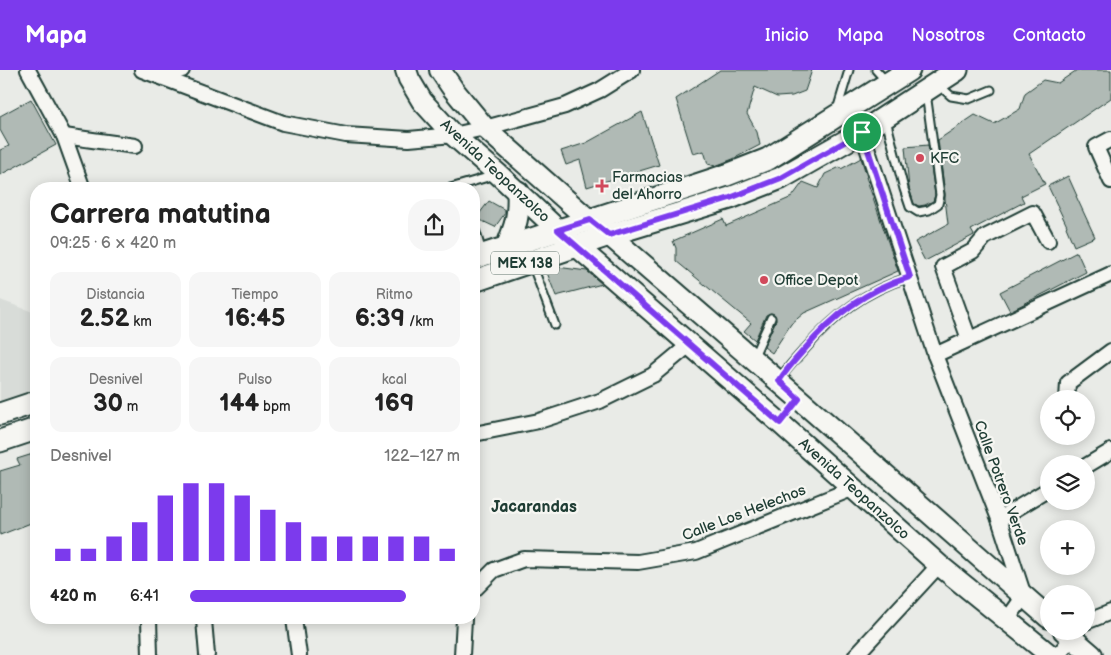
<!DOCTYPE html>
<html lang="es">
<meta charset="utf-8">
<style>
:root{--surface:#fff;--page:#f6f6f6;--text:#222;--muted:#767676;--accent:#7c3aed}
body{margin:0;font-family:"Balsamiq Sans",sans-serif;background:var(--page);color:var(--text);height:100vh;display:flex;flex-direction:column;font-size:19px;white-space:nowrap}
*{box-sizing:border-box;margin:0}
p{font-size:16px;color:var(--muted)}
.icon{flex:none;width:28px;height:28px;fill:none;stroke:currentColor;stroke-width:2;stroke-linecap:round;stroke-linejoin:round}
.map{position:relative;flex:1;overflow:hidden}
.side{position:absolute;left:30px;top:112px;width:450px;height:442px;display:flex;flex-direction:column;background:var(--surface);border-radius:20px;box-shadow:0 2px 12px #0003}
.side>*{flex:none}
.buttons{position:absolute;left:1040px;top:320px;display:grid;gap:10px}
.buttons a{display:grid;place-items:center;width:55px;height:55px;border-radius:50%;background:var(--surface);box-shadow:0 2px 12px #0003;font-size:25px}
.pin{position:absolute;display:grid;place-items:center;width:42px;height:42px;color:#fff;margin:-21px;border:2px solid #fff;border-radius:50%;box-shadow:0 1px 5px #0007}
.round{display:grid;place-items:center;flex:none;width:52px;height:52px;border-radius:20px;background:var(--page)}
.head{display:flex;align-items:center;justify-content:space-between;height:85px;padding:0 20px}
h1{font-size:28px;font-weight:700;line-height:38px}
.metrics{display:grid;grid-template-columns:repeat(3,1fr);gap:8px;height:85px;padding:5px 20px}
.metrics div{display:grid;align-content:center;border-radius:12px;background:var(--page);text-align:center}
.metrics b{font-size:25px;font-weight:700}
.metrics small{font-size:14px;font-weight:400}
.metrics p{font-size:14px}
.chart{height:140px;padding:10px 20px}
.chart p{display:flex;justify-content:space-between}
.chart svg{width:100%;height:90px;margin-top:5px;stroke:var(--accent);stroke-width:6}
ul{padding:0 20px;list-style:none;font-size:16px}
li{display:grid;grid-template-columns:80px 60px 1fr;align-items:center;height:38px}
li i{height:12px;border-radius:6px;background:var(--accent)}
header{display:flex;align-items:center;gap:30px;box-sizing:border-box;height:70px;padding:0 25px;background:var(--accent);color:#fff}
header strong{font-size:24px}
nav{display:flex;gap:28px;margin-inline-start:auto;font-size:18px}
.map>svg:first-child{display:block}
</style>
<header>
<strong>Mapa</strong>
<nav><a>Inicio</a><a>Mapa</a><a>Nosotros</a><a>Contacto</a></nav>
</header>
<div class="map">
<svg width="1111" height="585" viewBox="0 0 1111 585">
<rect width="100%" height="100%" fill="#e9ebe7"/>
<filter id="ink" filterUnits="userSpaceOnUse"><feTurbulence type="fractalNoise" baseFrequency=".02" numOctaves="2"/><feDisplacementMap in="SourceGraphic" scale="10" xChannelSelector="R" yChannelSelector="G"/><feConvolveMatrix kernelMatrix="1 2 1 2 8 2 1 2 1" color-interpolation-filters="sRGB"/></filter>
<g filter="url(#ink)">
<path fill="#d8dcd8" d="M0 230 36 243V327L0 340Z"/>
<g fill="#b0bab5" stroke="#1f3d34">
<path d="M720 0H812L805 21 792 26 777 27 755 17 747 44 757 62 760 75 733 89 715 96 708 94 704 81 693 84 676 29Z"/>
<path d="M1077 0H1111V28L1029 84 1045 114 1021 126 1024 132 971 160 974 165 925 191 915 172 948 154 945 129V124L938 70 975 45 994 54 1020 39 1025 23 1043 10 1058 13Z"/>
<path d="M31 29 56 75 0 105V80L9 76 0 60V46Z"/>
<path d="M642 42 659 95 587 117 580 90 566 95 561 81 586 73Z"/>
<path d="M928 75 935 125 933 131 925 135 919 136 914 134 909 118 905 77Z"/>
<path d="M861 88 867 107H866L898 201 804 243 791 254 772 283 764 277 776 250 775 245 771 243 766 245 755 270 744 261 751 253 676 191V178L673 171 723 149 726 156 792 127 803 112 818 118 825 104 840 97 841 99Z"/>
<path d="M1068 106 1077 126H1076L1095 167 1074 176 1066 157 1067 156 1048 116Z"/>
<path d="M489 131 505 140V143L495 157 476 148Z"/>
<path d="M1077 182 1086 202 1010 241 1000 222Z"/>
<path d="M557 197 587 201 602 214 556 226 546 200Z"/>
<path d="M36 383V451L0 465V401L20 395 17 389Z"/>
</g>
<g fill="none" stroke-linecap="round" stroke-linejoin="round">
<g stroke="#1f3d34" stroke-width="11">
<g id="service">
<path d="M876 0 886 11"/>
<path d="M939 15 951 26 969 29 991 20"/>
<path d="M837 40 849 0"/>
<path d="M886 50 904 119 910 137 918 142 929 140 938 134 940 125 926 23"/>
<path d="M447 119 495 105"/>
<path d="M474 156 482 182"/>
<path d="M532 194 555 255"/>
<path d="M754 286 771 248"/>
<path d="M779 310C786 299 795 290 804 280 835 245 864 221 910 207"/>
</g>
</g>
<g stroke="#1f3d34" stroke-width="18">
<g id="minor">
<path d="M28 0 64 66 83 119"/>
<path d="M142 0 283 53 346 65 409 69 453 65 485 58 565 36 600 20 632 0"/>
<path d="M159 6 182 0"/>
<path d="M862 62 935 285 999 449 1024 526 1007 550"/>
<path d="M64 66 135 76"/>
<path d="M1111 69 1096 77 1111 111"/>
<path d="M969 269 943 197 973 181 985 167 1033 143 1048 171"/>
<path d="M935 285 1111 204"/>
<path d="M1067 329 1068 313 1111 281"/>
<path d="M474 364 539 351 600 331 653 305 689 275"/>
<path d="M1086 396 1111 381"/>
<path d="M999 449 1049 419"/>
<path d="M474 520 494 500 524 489 638 492 696 482 854 418"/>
<path d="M149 549 150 585"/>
<path d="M205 549 204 550 207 585"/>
<path d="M294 549 299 585"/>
<path d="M1086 552 1111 542"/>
<path d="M462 585 464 549"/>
<path d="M856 585 939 495"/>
<path d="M1058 585 1077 562"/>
</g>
</g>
<g stroke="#1f3d34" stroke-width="24">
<g id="secondary">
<path d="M406 0 409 9 422 31 453 65 498 104 558 160 780 353 939 495 1050 585"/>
<path d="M440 0 453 19 485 58 589 150 609 165 799 329 1049 548"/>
<path d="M1064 561 1092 585"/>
</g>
</g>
<g stroke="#1f3d34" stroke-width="25">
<g id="primary">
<path d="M507 177C516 155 519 146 518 122"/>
<path d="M474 188 727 105 768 89 909 0"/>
<path d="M474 211 609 165 730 128 781 108 862 62 957 0"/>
<path d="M0 344 36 332"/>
<path d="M0 371 36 359"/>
</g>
</g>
<use href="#service" stroke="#f6f6f2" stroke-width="7"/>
<use href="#minor" stroke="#f6f6f2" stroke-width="14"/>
<use href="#secondary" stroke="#f6f6f2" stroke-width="20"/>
<use href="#primary" stroke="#f6f6f2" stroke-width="21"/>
</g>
</g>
<g fill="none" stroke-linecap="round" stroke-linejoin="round" filter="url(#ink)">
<g stroke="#fff" stroke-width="10">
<path id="route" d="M862 62 910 207C864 221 834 245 803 281 794 291 786 300 779 311L799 329 780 353 558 160 590 150 609 165 730 128 781 108Z"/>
</g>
<use href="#route" stroke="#7c3aed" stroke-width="6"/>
</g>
<g fill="#d1495b" stroke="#f6f6f2" stroke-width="2">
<circle cx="920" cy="88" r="5"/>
<path d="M599.5 108.5h5v5h5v5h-5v5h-5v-5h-5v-5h5z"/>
<circle cx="764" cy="210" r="5"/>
</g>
<g text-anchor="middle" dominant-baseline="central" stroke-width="4.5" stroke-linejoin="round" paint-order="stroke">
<rect fill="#f6f6f2" stroke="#60746d" stroke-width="1" x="491" y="181.5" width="68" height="23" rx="4"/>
<g font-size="14" font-weight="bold" fill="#1f3d34">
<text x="525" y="193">MEX 138</text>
</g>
<g font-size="15" fill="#1f3d34" stroke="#f6f6f2" text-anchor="start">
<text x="930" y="88">KFC</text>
<text x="612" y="107">Farmacias<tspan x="612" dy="17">del Ahorro</tspan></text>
<text x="774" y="210">Office Depot</text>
</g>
<g font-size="15" fill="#1f3d34" stroke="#f6f6f2">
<text transform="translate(495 101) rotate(43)">Avenida Teopanzolco</text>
<text transform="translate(1001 413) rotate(70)">Calle Potrero Verde</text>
<text transform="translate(854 419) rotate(42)">Avenida Teopanzolco</text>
<text transform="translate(744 443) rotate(-21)">Calle Los Helechos</text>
</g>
<g font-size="16" font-weight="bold" fill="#1f3d34" stroke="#f6f6f2">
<text x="534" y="437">Jacarandas</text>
</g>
</g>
</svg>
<div class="buttons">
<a><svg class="icon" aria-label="locate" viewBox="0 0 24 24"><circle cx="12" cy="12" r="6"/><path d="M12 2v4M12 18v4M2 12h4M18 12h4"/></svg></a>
<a><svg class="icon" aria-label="layers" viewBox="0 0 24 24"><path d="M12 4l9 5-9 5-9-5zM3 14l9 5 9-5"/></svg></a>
<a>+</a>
<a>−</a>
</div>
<div class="pin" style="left:862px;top:62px;background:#1e9e55"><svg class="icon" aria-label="arrive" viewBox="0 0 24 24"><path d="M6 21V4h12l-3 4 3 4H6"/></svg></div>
<section class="side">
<div class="head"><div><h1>Carrera matutina</h1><p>09:25 · 6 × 420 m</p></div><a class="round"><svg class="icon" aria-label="share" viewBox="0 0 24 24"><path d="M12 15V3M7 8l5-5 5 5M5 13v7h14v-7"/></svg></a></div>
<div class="metrics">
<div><p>Distancia</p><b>2.52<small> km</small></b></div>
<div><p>Tiempo</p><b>16:45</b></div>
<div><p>Ritmo</p><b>6:39<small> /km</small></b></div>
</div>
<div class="metrics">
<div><p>Desnivel</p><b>30<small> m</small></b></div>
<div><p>Pulso</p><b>144<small> bpm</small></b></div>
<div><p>kcal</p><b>169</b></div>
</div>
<div class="chart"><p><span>Desnivel</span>122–127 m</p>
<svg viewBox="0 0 160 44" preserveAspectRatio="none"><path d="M5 44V38M15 44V38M25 44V32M35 44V25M45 44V12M55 44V6M65 44V6M75 44V12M85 44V19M95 44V25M105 44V32M115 44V32M125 44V32M135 44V32M145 44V32M155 44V38"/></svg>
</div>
<ul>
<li><b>420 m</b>6:41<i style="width:80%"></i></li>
</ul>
</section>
</div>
